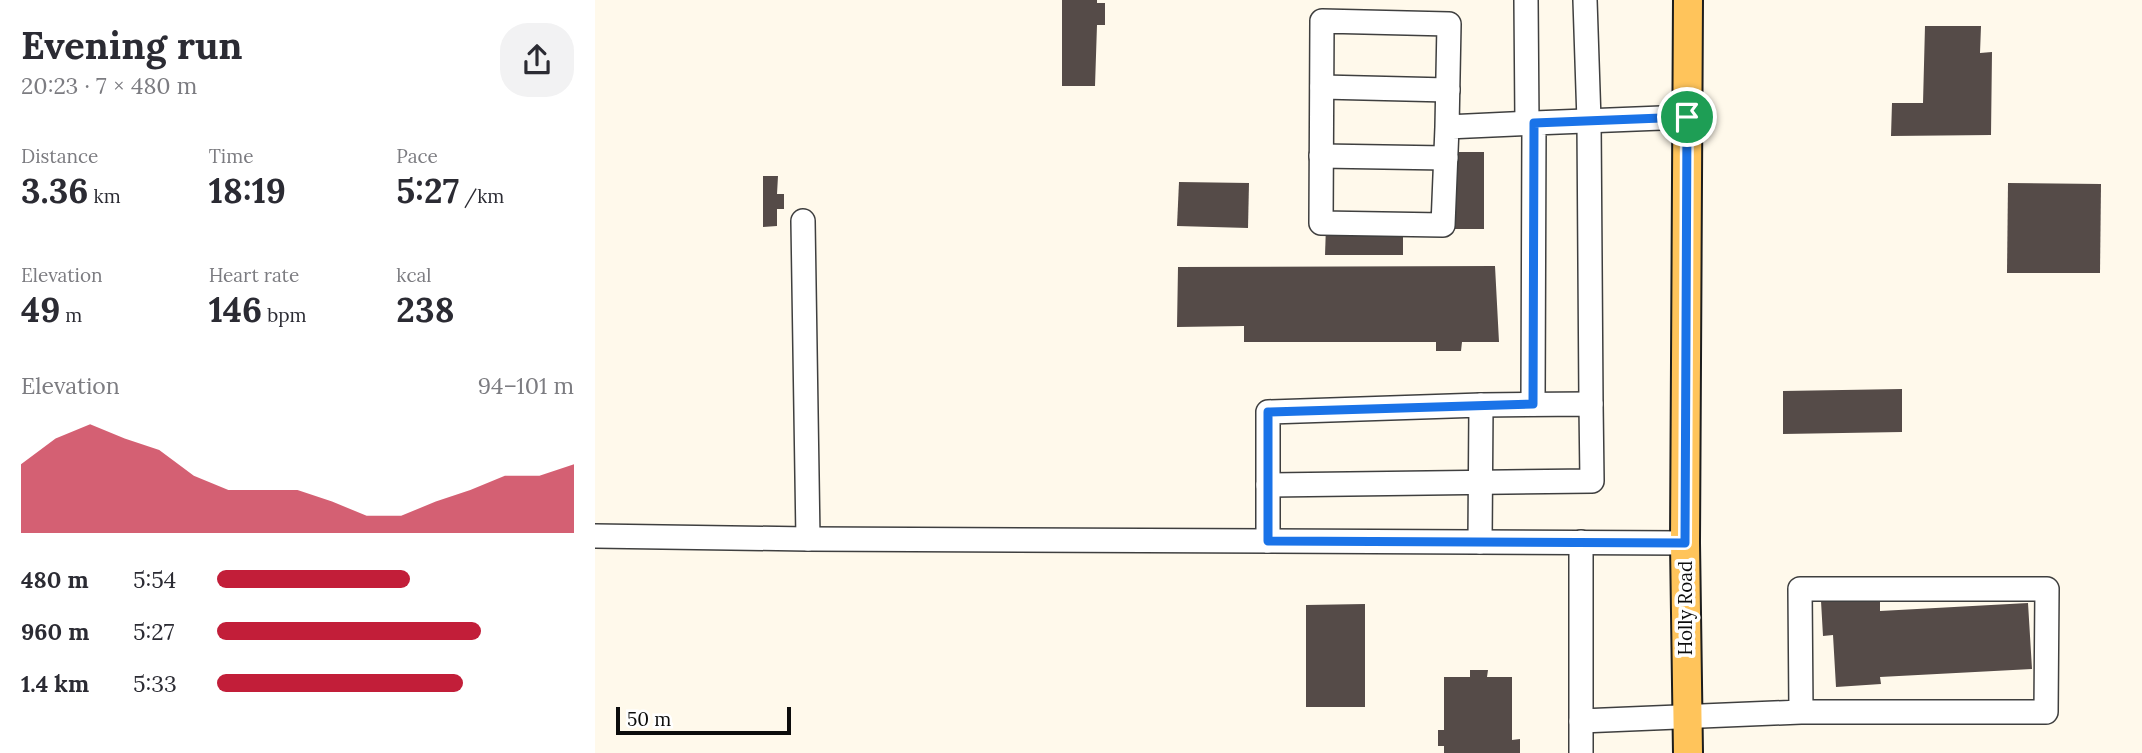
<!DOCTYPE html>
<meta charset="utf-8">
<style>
:root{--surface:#fff;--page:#f2f2f3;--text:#2b2b33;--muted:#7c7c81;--accent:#c21e39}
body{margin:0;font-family:Lora,serif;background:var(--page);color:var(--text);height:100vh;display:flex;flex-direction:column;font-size:26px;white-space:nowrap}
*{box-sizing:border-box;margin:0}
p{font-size:23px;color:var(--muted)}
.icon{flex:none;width:38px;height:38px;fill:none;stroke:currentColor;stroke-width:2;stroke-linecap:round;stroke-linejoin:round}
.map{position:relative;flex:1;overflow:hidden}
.sheet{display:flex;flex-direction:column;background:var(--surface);width:595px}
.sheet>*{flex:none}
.scale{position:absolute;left:21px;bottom:18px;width:175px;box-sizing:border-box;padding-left:7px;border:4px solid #0c0c0c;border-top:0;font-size:19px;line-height:24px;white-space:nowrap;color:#0c0c0c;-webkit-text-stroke:5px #fff;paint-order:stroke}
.pin{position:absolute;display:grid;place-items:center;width:60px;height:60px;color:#fff;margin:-30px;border:4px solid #fff;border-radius:50%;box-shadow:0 2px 7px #0007}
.round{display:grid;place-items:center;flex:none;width:74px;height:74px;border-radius:28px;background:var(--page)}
.summary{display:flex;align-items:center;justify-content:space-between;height:119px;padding:0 21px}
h1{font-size:38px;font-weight:700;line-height:52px}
.metrics{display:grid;grid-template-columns:repeat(3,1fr);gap:10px;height:119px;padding:7px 21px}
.metrics div{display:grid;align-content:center}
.metrics b{font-size:35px;font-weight:700}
.metrics small{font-size:19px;font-weight:400}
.metrics p{font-size:19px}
.chart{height:196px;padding:14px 21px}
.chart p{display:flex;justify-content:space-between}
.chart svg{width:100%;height:126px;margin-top:7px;fill:var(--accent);opacity:.7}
ul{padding:0 21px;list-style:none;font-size:23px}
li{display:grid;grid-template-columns:112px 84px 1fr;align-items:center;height:52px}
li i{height:18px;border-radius:9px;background:var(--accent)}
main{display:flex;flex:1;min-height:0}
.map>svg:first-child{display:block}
</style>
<main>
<section class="sheet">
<div class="summary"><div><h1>Evening run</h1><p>20:23 · 7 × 480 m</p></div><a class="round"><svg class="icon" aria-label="share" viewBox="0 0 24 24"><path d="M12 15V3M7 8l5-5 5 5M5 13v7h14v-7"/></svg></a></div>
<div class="metrics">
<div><p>Distance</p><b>3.36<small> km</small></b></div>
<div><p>Time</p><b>18:19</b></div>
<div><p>Pace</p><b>5:27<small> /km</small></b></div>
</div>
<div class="metrics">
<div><p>Elevation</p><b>49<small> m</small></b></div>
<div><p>Heart rate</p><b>146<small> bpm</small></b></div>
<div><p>kcal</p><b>238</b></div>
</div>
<div class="chart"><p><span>Elevation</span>94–101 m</p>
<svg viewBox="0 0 160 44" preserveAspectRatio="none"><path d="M0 44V20L10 11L20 6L30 11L40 15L50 24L60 29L70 29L80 29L90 33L100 38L110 38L120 33L130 29L140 24L150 24L160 20V44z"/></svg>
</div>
<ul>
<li><b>480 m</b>5:54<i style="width:54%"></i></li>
<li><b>960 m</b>5:27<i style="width:74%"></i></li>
<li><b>1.4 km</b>5:33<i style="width:69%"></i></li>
</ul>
</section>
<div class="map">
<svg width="1547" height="753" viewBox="0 0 1547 753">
<rect width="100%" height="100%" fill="#fff9eb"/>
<g fill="#554b48">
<path d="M467 0H502V3H510V25H502L500 86H467Z"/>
<path d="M1330 26H1386L1385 53 1397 52 1396 135 1296 136 1297 103H1328Z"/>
<path d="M855 152H889V229H856Z"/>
<path d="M168 176H183L182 194H189V209H182V226L168 227Z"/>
<path d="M584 182 654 183 653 228 582 226Z"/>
<path d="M1413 183 1506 184 1505 273H1412Z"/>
<path d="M731 226 808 227V255H730Z"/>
<path d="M900 266 904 342H867L866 351H841V342H649V326L582 327 583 267Z"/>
<path d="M1307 389V432L1188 434V391Z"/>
<path d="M1285 597V611L1433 603 1437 669 1285 677 1286 684 1241 687 1238 635 1228 636 1226 601Z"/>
<path d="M770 604V707H711V605Z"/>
<path d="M875 670H893L892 677H917V740L925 739V753H849V746H843V730H849V677H875Z"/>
</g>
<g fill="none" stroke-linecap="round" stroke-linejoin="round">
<g stroke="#3f3f3f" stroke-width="26">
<g id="minor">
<path d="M931 0 932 123"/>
<path d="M990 0 994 121 996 404"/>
<path d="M727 87 853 90"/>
<path d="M852 127 854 24 727 21 726 223 848 225 852 127 939 123"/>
<path d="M726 156 851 158"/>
<path d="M208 221 213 539"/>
<path d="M938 404 939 123 1092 117"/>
<path d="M673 485 997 481 996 404 886 405"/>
<path d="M0 536 213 539 1090 543"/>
<path d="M673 541V412L886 405 885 542"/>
<path d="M986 542V753"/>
<path d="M986 721 1206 712H1451L1452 589H1205L1206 712"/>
</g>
</g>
<g stroke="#1d1d1d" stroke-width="32">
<path id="major" d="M1093 753 1090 543 1093 0"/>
</g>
<use href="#minor" stroke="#fff" stroke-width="23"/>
<use href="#major" stroke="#ffc45b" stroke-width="28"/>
</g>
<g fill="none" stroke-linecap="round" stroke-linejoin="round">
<g stroke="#fff" stroke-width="14">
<path id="route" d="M1092 117 1090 543 673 541V412L938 404 939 123Z"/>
</g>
<use href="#route" stroke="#1a73e8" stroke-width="9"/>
</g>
<g text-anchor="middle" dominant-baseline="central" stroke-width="7" stroke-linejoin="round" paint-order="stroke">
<g font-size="19" fill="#0c0c0c" stroke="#fff">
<text transform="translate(1090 608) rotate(-90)">Holly Road</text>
</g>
</g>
</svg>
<div class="scale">50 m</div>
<div class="pin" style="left:1092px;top:117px;background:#1e9e55"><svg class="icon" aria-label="arrive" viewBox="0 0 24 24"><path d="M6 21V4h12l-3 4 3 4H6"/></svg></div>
</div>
</main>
